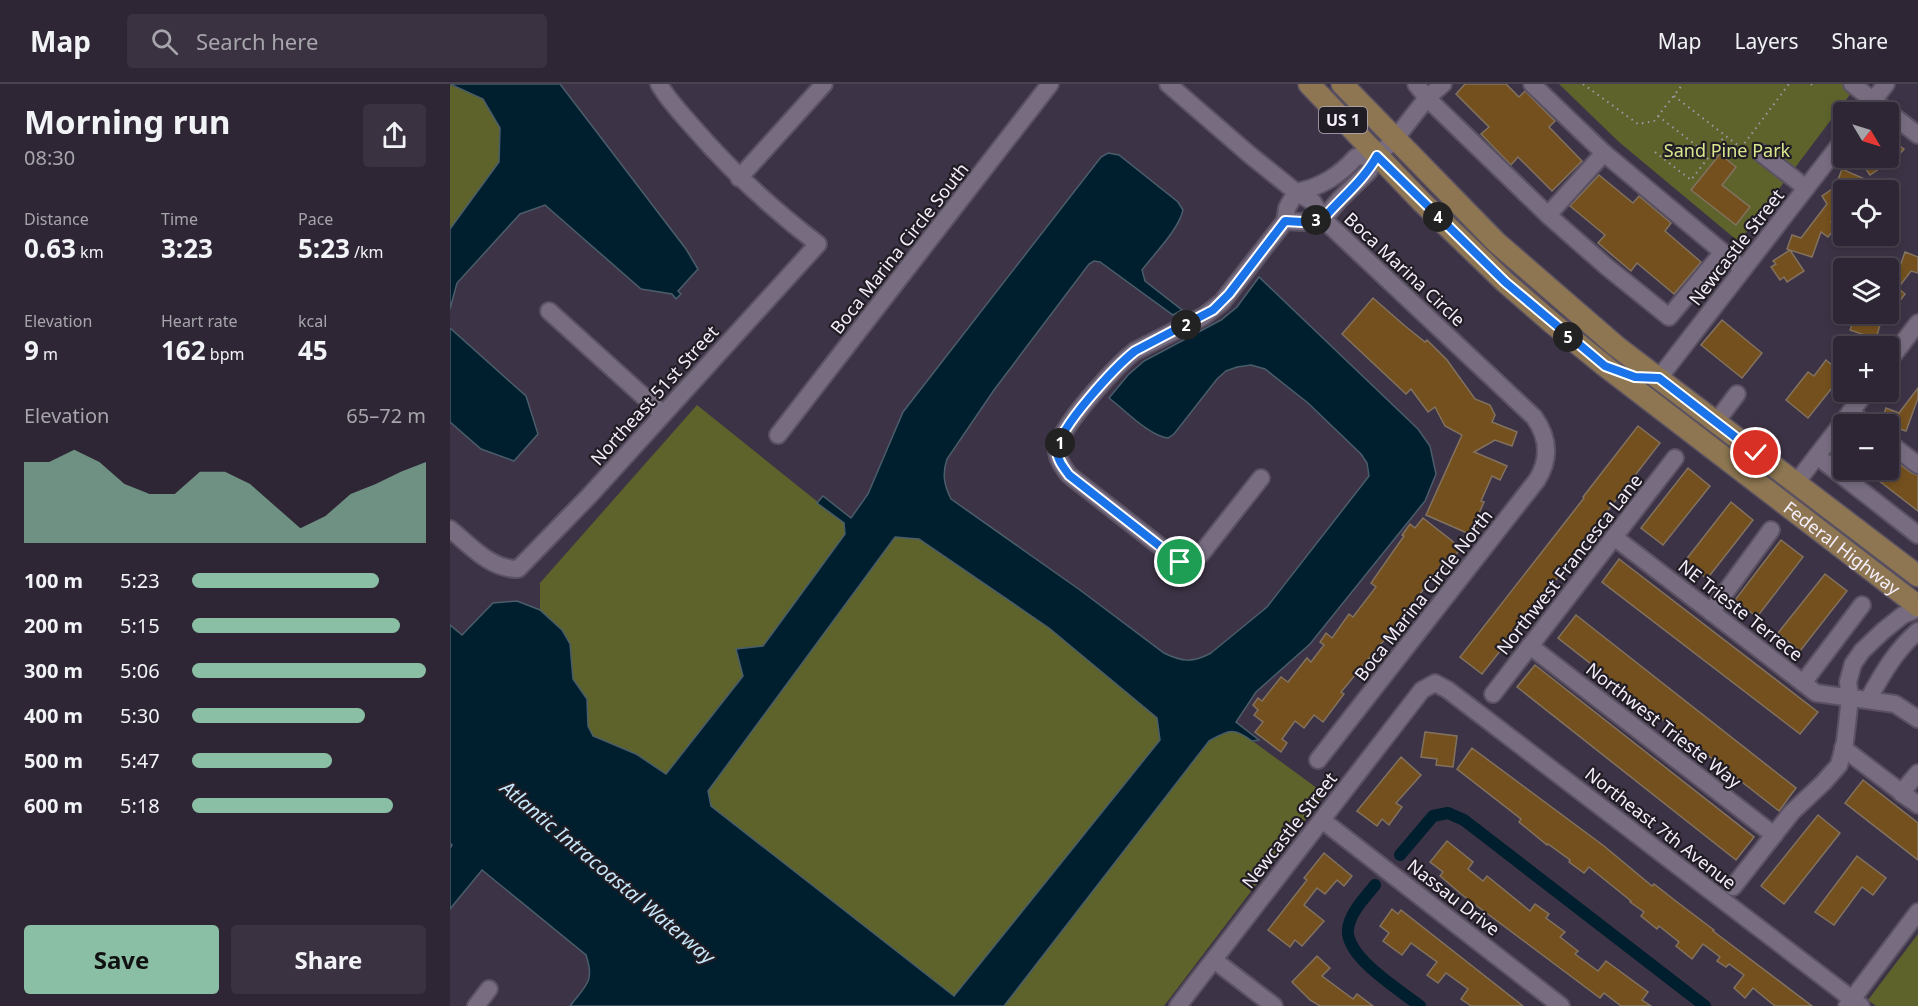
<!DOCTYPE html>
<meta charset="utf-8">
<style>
:root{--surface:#2e2634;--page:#3a3240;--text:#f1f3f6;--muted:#a7a5ac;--line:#49434f;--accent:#8abfa5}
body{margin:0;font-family:"Noto Sans",sans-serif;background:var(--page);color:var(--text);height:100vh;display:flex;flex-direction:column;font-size:22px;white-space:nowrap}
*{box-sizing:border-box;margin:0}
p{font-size:20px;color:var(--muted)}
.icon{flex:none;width:33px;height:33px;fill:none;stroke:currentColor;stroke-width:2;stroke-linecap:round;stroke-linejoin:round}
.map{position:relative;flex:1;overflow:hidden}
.drawer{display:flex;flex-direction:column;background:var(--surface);width:450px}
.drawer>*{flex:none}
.needle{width:39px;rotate:128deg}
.buttons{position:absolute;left:1383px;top:18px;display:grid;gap:12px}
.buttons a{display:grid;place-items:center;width:66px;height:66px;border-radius:6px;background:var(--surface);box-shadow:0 3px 9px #0003,0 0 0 2px var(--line);font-size:30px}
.pin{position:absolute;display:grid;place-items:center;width:51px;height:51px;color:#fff;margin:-26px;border:3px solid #fff;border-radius:50%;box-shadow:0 2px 6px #0007}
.km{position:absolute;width:30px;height:30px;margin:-15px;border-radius:50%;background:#222;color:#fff;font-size:16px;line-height:30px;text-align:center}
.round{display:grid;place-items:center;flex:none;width:63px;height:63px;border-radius:6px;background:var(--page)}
.overview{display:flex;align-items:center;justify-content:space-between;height:102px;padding:0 24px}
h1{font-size:33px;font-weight:700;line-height:45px}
.metrics{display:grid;grid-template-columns:repeat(3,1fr);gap:9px;height:102px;padding:6px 24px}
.metrics div{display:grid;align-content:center}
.metrics b{font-size:26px;font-weight:700}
.metrics small{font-size:16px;font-weight:400}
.metrics p{font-size:16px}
.chart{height:168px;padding:12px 24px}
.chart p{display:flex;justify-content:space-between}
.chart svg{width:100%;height:108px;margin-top:6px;fill:var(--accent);opacity:.7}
.cta{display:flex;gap:12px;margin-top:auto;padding:12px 24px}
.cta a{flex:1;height:69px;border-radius:6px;background:var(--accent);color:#111;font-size:24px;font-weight:700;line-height:69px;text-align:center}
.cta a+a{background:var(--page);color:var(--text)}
ul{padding:0 24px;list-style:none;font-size:20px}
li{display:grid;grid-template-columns:96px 72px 1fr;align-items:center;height:45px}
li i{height:15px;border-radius:8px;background:var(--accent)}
header{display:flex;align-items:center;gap:36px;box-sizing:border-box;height:84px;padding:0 30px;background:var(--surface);border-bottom:2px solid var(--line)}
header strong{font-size:28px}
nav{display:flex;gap:33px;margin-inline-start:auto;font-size:21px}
.search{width:420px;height:54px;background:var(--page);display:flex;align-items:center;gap:15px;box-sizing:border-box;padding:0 21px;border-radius:6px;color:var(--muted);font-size:22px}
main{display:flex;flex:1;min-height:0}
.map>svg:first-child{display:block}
</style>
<header>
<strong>Map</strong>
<div class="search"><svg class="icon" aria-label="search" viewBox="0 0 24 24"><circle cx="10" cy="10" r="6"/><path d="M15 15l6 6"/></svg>Search here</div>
<nav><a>Map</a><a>Layers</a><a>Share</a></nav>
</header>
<main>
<section class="drawer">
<div class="overview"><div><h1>Morning run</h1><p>08:30</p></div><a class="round"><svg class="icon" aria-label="share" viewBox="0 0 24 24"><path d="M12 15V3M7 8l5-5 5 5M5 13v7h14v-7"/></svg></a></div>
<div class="metrics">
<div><p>Distance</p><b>0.63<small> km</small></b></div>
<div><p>Time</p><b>3:23</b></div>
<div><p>Pace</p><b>5:23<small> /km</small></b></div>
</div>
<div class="metrics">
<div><p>Elevation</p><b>9<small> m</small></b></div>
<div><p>Heart rate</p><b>162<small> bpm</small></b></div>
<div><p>kcal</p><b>45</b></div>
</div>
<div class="chart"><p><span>Elevation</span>65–72 m</p>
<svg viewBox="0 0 160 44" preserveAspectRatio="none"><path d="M0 44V11L10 11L20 6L30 11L40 20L50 24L60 24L70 15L80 15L90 20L100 29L110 38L120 33L130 24L140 20L150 15L160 11V44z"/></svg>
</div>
<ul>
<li><b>100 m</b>5:23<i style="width:80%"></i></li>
<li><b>200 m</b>5:15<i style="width:89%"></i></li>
<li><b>300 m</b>5:06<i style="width:100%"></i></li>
<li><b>400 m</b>5:30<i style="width:74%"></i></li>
<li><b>500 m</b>5:47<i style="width:60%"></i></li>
<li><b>600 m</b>5:18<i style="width:86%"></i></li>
</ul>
<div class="cta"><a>Save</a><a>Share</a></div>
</section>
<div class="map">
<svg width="1468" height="922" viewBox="0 0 1468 922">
<rect width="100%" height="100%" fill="#3d3346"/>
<g fill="#5d632b">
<path d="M1109 0H1408L1289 158 1169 58Z"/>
<path d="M0 1 33 14 50 43 49 78 0 145Z"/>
<path d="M247 321 394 439 395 450 313 562 293 591 216 690 186 670 143 652 138 642 137 615 123 595 120 560 90 526V499Z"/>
<path d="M445 453 469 455 599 544 707 634 710 657 504 912 261 722 258 707Z"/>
<path d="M789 647 875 710 714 922H554L759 657 776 648Z"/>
<path d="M1468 850V922H1426L1418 916Z"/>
</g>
<g fill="#001f2e" stroke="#4a5d6b" stroke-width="1.5" fill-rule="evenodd">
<path d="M0 0H110L236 165 248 185 228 207 231 210 226 215 222 210 191 205 95 121 70 130 7 199 0 225V145L49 78 50 44 33 15Z"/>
<path d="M658 69 669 71 728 118 733 126C729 145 704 170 692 186L695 197 732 226 723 231 650 178 644 177 639 180 544 306 497 375C492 390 494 401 501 415L630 506 714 569C732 578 743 579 761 569L817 523 919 392 917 379 911 370 858 319 815 285 801 281 787 283 776 287 767 295 724 350 718 354C699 352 675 326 659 314L678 291 694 277 771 236 787 223 809 193 968 345 980 362 986 390 975 417 860 560 806 608 786 638 809 656 802 657C783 643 779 646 759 657L554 922H120C136 901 145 898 136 871L32 786 0 825V764L2 761 0 759V541L12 551 43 519 67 517 90 526 112 546 120 560 123 595 137 615 138 642 143 652 186 670 216 690 293 592 286 565 313 562 395 450 394 439 367 419 373 412 401 434 418 410 453 328 651 73ZM445 453 469 455 599 544 707 634 710 656 504 912 261 722 258 707Z"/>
<path d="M0 244 76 312 88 350 64 377 31 365 0 338Z"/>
</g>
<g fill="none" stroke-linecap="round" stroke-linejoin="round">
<g stroke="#001f2e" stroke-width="12">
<path d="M950 771 983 732 998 729 1014 736 1255 922"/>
<path d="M925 801C915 814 900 828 898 845 895 873 950 906 970 922"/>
</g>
</g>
<g fill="#73501e" stroke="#82725f" stroke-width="1.5">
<path d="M1015 0H1056L1069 13 1075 7 1105 37 1099 43 1132 77 1102 107 1068 73 1061 81 1031 50 1039 43 1006 10Z"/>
<path d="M1438 53 1454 65 1447 73 1420 91 1408 74H1438Z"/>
<path d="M1270 70 1286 83 1272 101 1300 123 1286 141 1241 106Z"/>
<path d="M1393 83 1394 86 1417 96 1412 106H1394V129L1381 138 1387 142 1378 153 1371 148 1362 173 1340 166 1354 187 1337 198 1334 193 1330 196 1321 183 1326 180 1323 177 1340 166 1337 165 1342 151 1351 154 1377 120 1372 112 1385 103Z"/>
<path d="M1149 91 1183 119 1189 112 1221 139 1215 147 1251 178 1224 210 1187 179 1181 187 1148 159 1155 151 1120 122Z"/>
<path d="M1455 168 1468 173V189L1461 187 1448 204 1455 210 1438 232V181L1448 188Z"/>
<path d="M923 214 955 242 975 258 977 256 997 276 1025 315 1040 321 1045 331 1042 338 1067 348 1062 362 1045 356 1024 368 1057 382 1050 396 1042 392 1031 417 1034 418 1027 434 1032 435 1024 452 976 431 1012 351 995 342 985 323 978 328 961 305 956 310 892 250Z"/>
<path d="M1405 232 1430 241 1426 255 1400 246Z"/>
<path d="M1272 236 1312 269 1292 294 1251 261Z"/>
<path d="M1376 276 1393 290 1358 334 1336 316 1358 288 1364 292Z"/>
<path d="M1468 304V314L1456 347 1431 339 1436 324 1449 329Z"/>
<path d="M1188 342 1210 359 1149 438 1150 440 1032 590 1010 573 1134 414 1133 413Z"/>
<path d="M1438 372 1462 389 1468 391V427L1415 386H1438Z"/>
<path d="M1238 384 1260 402 1213 461 1191 444Z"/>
<path d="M1281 418 1303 436 1257 495 1235 477Z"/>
<path d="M973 434 1011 464 996 484 992 480 953 533 959 538 941 560 935 555 891 608 894 610 873 638 864 631 854 644 845 637 832 655 837 659 831 668 805 648 813 638 804 631 808 626 803 621 808 614 812 617 831 593 838 598 857 574 861 578 874 561 870 558 876 549 882 554 899 530 903 533 926 503 921 499 954 452 952 451 960 440 965 444Z"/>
<path d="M1331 456 1353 473 1307 533 1285 516Z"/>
<path d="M1169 475 1368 628 1350 650 1152 498Z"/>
<path d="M1375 490 1397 507 1350 567 1328 549Z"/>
<path d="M1126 531 1346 704 1329 727 1108 554Z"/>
<path d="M1085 581 1304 753 1286 776 1067 603Z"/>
<path d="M975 648 1007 652 1003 683 986 681 987 675 971 673Z"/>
<path d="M1022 664 1154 762 1202 802 1204 800 1227 818 1264 846 1263 847 1362 922H1325L1303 904 1295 914 1284 904 1294 891 1279 880 1276 883 1267 877 1270 873 1253 860 1242 875 1226 862 1229 858 1209 842 1207 845 1191 832 1194 828 1180 818 1181 817 1139 783 1134 789 1119 778 1120 776 1098 760 1097 761 1069 738 1071 735 1007 685Z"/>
<path d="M951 673 971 691 946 719 952 723 939 741 932 735 927 742 907 727Z"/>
<path d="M1413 696 1468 739V776L1395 719Z"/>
<path d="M1368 731 1390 749 1334 820 1311 802Z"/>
<path d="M997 757 1023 778 1018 785 1033 797 1037 792 1080 827 1085 820 1099 830 1096 834 1115 848 1110 853 1128 867 1125 870 1148 887 1156 877 1198 908 1192 916 1201 922H1171L1154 909 1150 914 1011 810 990 792 993 788 980 778Z"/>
<path d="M874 769 902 792 894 802 887 796 875 810 867 804 854 821 874 837 852 862 845 856 840 863 818 846 857 796 854 794Z"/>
<path d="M1407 772 1436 794 1423 811 1412 803 1384 841 1365 828Z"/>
<path d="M942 825 948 830 951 826 1073 922H1021L1011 915 1018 905 996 889 988 899 977 891 987 878 961 859 952 871 933 857 939 849 930 842Z"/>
<path d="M867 872 880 884 872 892 903 915 907 910 923 922H870L860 916 842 898Z"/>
</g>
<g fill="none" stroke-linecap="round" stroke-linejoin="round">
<g stroke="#5a5162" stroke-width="20">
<g id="minor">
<path d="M718 0 800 71 846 108 863 118 873 135 1084 333C1099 354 1100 375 1087 396L868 676"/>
<path d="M966 0 977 14 1100 133 1157 183 1219 233 1273 168"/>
<path d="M1082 0 1154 69 1293 185"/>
<path d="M1402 0 1468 51"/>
<path d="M1414 28 1436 0"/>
<path d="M1311 69 1356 104"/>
<path d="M289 94 374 0"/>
<path d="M1098 131 1154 69"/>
<path d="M835 137 852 138 873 135 890 115 919 87 927 72 945 55 977 14 993 0"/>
<path d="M99 227 213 330"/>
<path d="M1438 278 1468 239"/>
<path d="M1209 294 1394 55"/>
<path d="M1400 328 1416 340"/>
<path d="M1266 338 1287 310"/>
<path d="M328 351 600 0"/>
<path d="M1438 358 1468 381"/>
<path d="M1367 372 1468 451"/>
<path d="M811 394 751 470 741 476 730 478 619 391C614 384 607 376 607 366 609 343 666 282 685 267L754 232 772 218 835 137 837 124 846 108C871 103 889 92 906 73L927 72"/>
<path d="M1346 399 1416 308"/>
<path d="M0 445C21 462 40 485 68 485L140 411 368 160C322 125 281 87 243 43 231 29 218 16 209 0"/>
<path d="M1164 453 1366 609 1445 620 1468 635"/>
<path d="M1261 528 1321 446"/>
<path d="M1080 562 1324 751"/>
<path d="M1353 599 1412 521"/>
<path d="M1043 610 1225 374"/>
<path d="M1418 616C1432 590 1446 566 1468 547"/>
<path d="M1393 664 1468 721"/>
<path d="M1460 715 1451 709 1468 689"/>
<path d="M872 736 1111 922"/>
<path d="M1283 803 1342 728 1373 699 1389 681 1395 658 1400 614 1398 598 1403 580 1412 567 1433 547 1453 531 1468 525"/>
<path d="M764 876 824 922"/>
<path d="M26 922 39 905"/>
<path d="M728 922 972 606 985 599 998 606 1411 922"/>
<path d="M1397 922 1468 828"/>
</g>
</g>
<g stroke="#5a5162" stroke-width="24">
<g id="major">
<path id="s1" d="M859 0 971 117 1055 198 1101 238 1155 282 1468 522"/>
<path d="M892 0 1046 158 1166 262 1468 492"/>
</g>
</g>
<g stroke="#a199a8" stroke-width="2" stroke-dasharray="1.5 4.5" stroke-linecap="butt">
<path d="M1133 0 1188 40 1204 37 1233 0"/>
<path d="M1361 0 1362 1"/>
<path d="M1224 12 1298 69"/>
<path d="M1208 32 1260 72"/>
<path d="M1291 64 1339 0"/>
<path d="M1205 68 1241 96 1275 52"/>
</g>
<use href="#minor" stroke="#776c80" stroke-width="16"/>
<use href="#major" stroke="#8d7651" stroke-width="21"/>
</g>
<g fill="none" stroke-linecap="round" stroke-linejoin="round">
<g stroke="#fff" stroke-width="12">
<path id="route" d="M730 478 619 391C614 384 607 376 607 366 609 343 666 282 685 267L763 226 779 210 835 137 852 138 873 135C891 114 914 96 927 72L1055 198 1155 282 1185 293 1209 294 1306 369"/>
</g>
<use href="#route" stroke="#1a73e8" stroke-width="8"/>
</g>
<g text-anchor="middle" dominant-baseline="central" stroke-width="4.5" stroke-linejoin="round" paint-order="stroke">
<rect fill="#211d25" stroke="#b5afba" stroke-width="1.5" x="869" y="23" width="48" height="26" rx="4.5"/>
<g font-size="16" font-weight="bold" fill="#f5eefa">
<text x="893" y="36">US 1</text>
</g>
<g font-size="18" fill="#dbe68f" stroke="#211d25">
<text x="1277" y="66">Sand Pine Park</text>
</g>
<g font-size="18" fill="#f5eefa" stroke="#211d25">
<text transform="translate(1286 163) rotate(-52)">Newcastle Street</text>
<text transform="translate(449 164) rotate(-52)">Boca Marina Circle South</text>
<text transform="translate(955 185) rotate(43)">Boca Marina Circle</text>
<text transform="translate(204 311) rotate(-48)">Northeast 51st Street</text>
<text stroke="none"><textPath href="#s1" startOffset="708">Federal Highway</textPath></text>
<text transform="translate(1119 480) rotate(-52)">Northwest Francesca Lane</text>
<text transform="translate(973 511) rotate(-52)">Boca Marina Circle North</text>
<text transform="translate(1291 526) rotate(38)">NE Trieste Terrece</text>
<text transform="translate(1214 641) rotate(38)">Northwest Trieste Way</text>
<text transform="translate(1211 744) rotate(38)">Northeast 7th Avenue</text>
<text transform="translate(839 746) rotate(-52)">Newcastle Street</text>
<text transform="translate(1004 813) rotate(38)">Nassau Drive</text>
</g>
<g font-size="20" font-style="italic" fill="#c6e8fa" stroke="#211d25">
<text transform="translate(158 788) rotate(40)">Atlantic Intracoastal Waterway</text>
</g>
</g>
</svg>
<div class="buttons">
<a><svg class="needle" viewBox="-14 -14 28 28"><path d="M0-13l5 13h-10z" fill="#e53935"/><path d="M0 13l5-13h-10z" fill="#a7a5ac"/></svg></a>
<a><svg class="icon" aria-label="locate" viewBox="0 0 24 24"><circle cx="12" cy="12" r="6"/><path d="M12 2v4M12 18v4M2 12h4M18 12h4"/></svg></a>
<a><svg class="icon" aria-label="layers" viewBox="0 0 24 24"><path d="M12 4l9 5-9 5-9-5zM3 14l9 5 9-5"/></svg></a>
<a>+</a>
<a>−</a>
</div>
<div class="pin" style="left:730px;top:478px;background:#1e9e55"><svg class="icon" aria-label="arrive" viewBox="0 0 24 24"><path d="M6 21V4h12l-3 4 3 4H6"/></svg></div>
<div class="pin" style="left:1306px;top:369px;background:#d93025"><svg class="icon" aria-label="check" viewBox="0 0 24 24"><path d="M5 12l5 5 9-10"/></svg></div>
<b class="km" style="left:610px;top:359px">1</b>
<b class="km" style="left:736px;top:241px">2</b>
<b class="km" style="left:866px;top:136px">3</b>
<b class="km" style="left:988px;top:133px">4</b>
<b class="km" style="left:1118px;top:253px">5</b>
</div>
</main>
